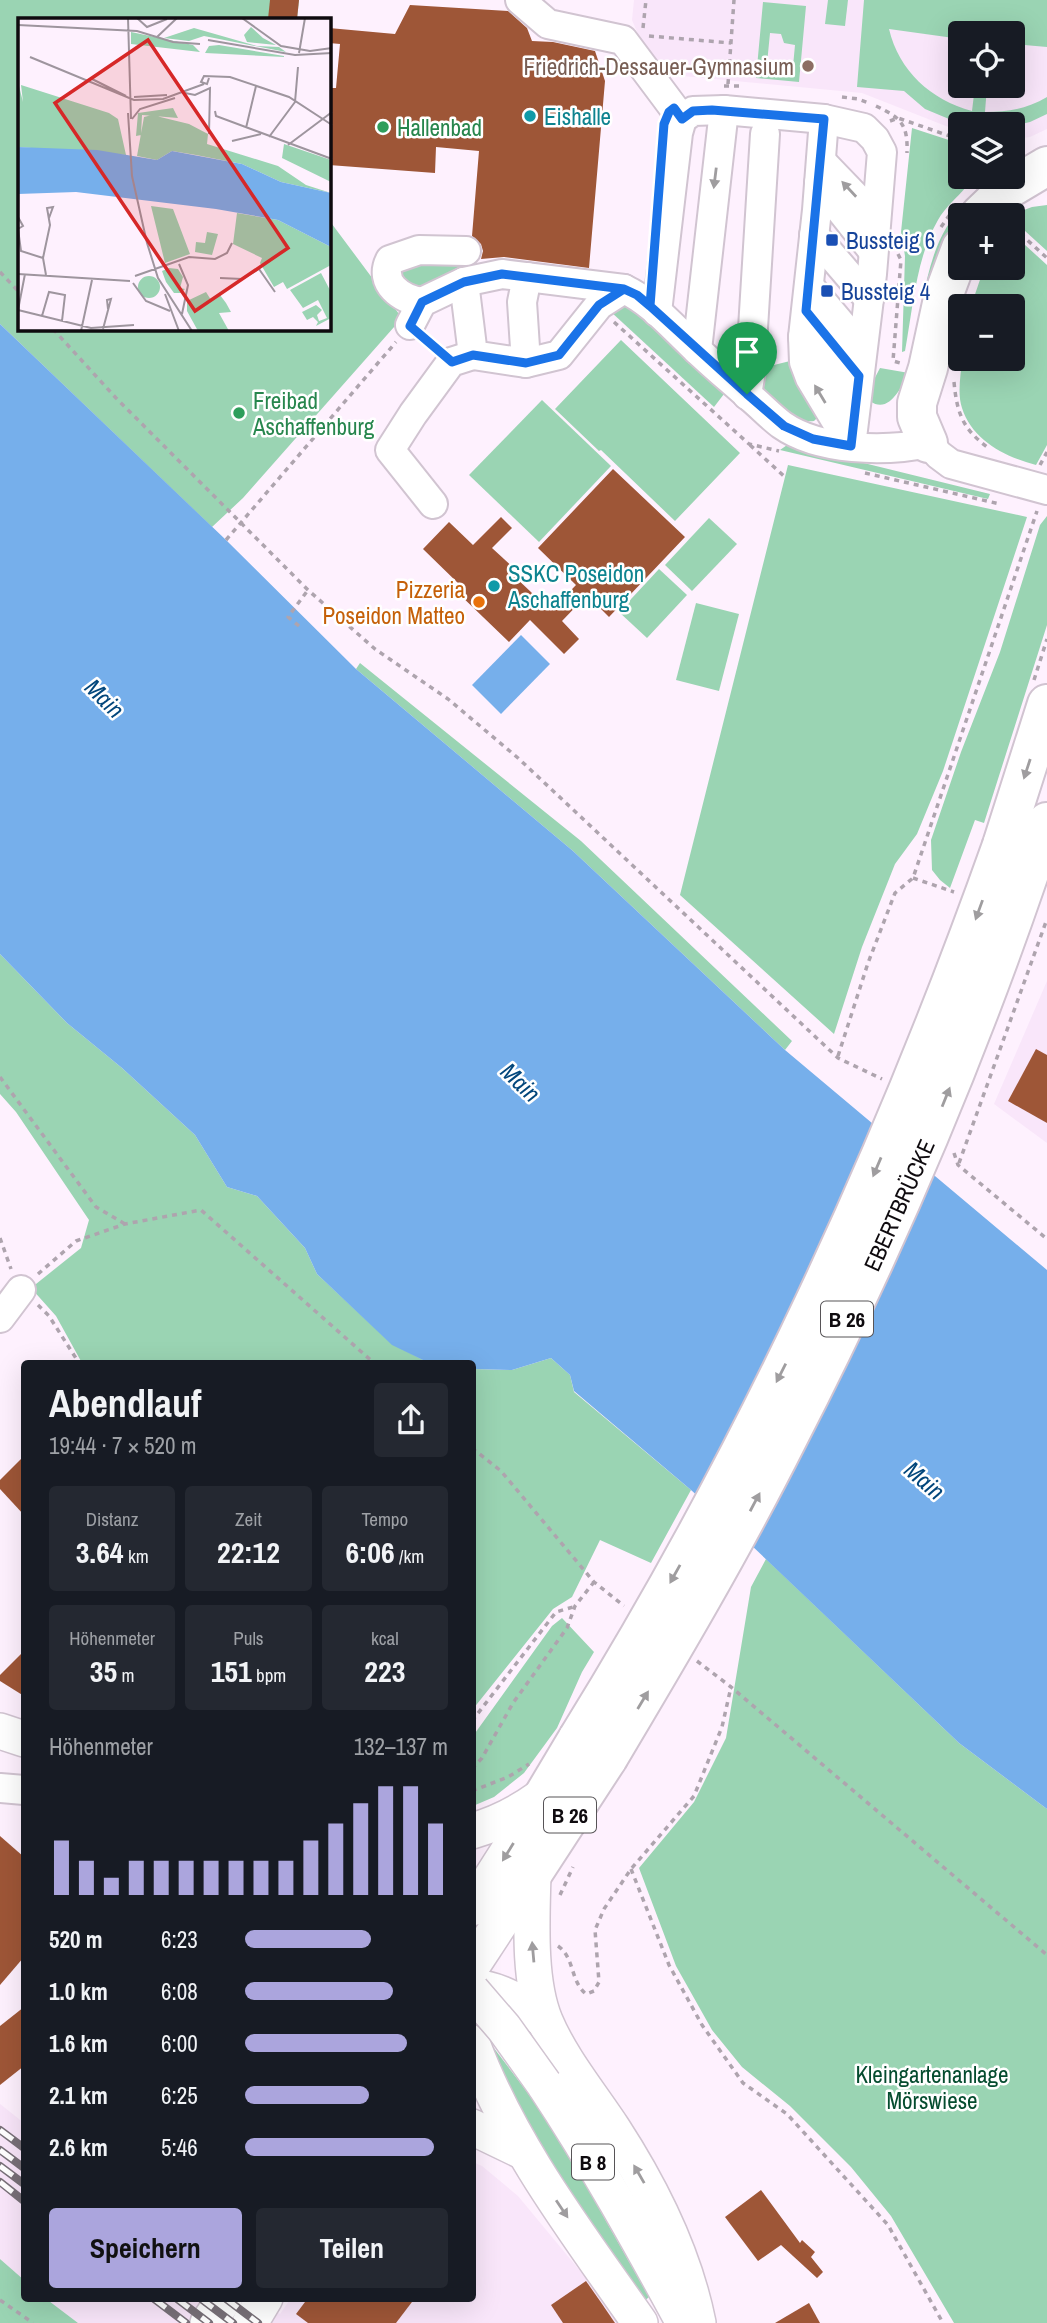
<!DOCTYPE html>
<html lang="de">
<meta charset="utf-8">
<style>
:root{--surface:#171b24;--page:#242831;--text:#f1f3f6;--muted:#9ea1a6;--accent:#aba5dd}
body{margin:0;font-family:"Archivo Narrow",sans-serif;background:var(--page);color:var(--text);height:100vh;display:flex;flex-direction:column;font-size:26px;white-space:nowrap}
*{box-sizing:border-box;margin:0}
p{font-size:23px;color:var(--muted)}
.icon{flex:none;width:38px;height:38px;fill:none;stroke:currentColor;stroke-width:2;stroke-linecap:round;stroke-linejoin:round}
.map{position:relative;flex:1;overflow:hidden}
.sheet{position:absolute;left:21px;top:1360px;width:455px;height:942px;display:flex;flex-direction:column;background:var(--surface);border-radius:7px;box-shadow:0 7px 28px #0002}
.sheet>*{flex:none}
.tools{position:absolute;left:948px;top:21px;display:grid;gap:14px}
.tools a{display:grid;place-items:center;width:77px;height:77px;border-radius:7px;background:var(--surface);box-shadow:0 7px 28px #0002;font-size:35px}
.pin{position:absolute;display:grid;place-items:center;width:60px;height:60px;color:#fff;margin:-72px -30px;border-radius:50% 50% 50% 0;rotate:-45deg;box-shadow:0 0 7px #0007}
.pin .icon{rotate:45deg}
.round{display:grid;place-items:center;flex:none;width:74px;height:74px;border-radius:7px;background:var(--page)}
.overview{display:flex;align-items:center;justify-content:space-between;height:119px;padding:0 28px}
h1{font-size:38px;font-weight:800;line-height:52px}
.figures{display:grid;grid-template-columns:repeat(3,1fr);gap:10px;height:119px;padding:7px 28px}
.figures div{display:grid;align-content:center;border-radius:7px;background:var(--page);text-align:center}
.figures b{font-size:30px;font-weight:800}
.figures small{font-size:19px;font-weight:400}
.figures p{font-size:19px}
.chart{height:196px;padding:14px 28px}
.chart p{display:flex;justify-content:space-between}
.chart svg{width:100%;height:126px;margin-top:7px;stroke:var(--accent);stroke-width:6}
.cta{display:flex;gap:14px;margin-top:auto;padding:14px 28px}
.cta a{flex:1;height:80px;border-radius:7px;background:var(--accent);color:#111;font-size:28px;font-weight:800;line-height:80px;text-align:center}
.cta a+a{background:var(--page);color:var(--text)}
ul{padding:0 28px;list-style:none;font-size:23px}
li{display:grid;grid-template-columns:112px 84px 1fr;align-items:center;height:52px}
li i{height:18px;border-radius:9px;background:var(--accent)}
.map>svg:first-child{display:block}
</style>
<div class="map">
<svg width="1047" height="2323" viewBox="0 0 1047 2323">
<rect width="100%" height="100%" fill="#fef1fe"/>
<g fill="#f9e6fa" fill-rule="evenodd">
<path d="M634 0H1047V129L1030 137 1013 139V124H961V132L862 93 662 74 648 58 632 20ZM961 33H1013V86H961Z"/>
<path d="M1047 981V1143L994 1104Z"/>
<path d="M0 2104 24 2123V2280L0 2259Z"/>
<path d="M473 2162 482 2166 518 2196 605 2301 620 2323H78L45 2298H258L280 2314 291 2298H472Z"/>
</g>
<g fill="#9ad4b3" fill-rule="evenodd">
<path d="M0 0H299L297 19H19V329H329V220L402 318 243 498 212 527 0 324Z"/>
<path d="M828 0H848L845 26 825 24Z"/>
<path d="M864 0H1047V47L1013 44V33H961V39L889 29C899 71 931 100 972 111L975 86H987L985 112C1008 112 1027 109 1047 97V114L1030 122 1013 126V124H961L925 109 904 91 857 87Z"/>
<path d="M763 2 806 6 799 82 756 78ZM770 33 781 34 784 43 795 45 792 77 766 74Z"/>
<path d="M912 128 961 144V177H966V187C957 198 945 207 938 220 916 258 913 308 905 351L902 352 905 256 901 232Z"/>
<path d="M967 203 968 215H961V226L952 241 914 351C924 302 926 238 967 203Z"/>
<path d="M1047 205V251L1013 220V215H1011L1032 207Z"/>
<path d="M1013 234 1047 265V445L1036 465C1005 457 972 440 962 408 957 393 961 374 962 359H1013V306H971L984 268H1013Z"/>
<path d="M471 259 470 273 421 299 394 270 398 264Z"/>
<path d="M632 302 724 389V394L714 407 610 311Z"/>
<path d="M621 340 740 453 675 521 601 450 599 451 555 409Z"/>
<path d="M798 359 819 416 814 421C793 423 765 408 760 386 759 381 762 373 762 368Z"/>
<path d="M880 368 909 373C901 387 889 415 870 401L868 391Z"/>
<path d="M542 400 611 466 539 542 469 475Z"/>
<path d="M790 443 819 452 990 494 988 499 780 450Z"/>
<path d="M788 465 1027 517 943 771 917 834 895 864 862 947 834 1034 680 895Z"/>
<path d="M1047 516V625L984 823 975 820 950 888 940 880 932 870 931 840 961 752 1000 652 1040 525Z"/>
<path d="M709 518 737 544 692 591 665 565Z"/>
<path d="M659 569 687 595 647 638 619 612Z"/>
<path d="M696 603 739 614 719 691 676 680Z"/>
<path d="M360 663 581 841 792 1041 785 1050 573 851 356 669Z"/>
<path d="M0 954 67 1023 122 1068 195 1135 227 1187 257 1196 305 1248 317 1274 392 1344 429 1363H82L56 1316 31 1288 81 1248 89 1220 16 1112 0 1094Z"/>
<path d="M551 1358 570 1375 574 1392 691 1490 651 1563 600 1540 572 1597 553 1609 473 1709V1369L512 1370Z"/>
<path d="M766 1559 959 1743 1047 1809V2323H954L891 2216 851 2167 790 2106 742 2067 712 2030 676 1966 639 1868 694 1802 726 1738 751 1587Z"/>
<path d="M562 1618 594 1652 582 1672 557 1728 524 1773 494 1797 473 1806V1736L552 1626Z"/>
<path d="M487 2039 534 2101 588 2189 649 2297 640 2305 523 2127Z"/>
<path d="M0 2259 24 2280V2298H45L78 2323H0Z"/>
</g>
<g fill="#76afeb">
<path d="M0 324 226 540 356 669 573 851 785 1050 1047 1270V1809L959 1743 749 1543 691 1490 574 1391 570 1375 551 1358 512 1370 473 1369 472 1363H429L392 1345 317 1274 305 1248 257 1196 227 1187 195 1135 122 1068 67 1023 0 954Z"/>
<path d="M521 635 550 664 501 714 472 685Z"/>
</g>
<g fill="#9e5637">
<path d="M270 0H299L297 19H268Z"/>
<path d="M410 5 508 11 527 28 532 41 553 42 595 51 605 81 589 268 504 257 481 259 483 251 481 244 472 236 479 151 436 147 435 173 329 165V88H336L340 44 329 43V28L395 34Z"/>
<path d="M613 469 685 537 609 617 587 595 562 621 579 639 564 654 530 620 509 642 457 592 462 587 423 549 449 522 473 545 501 517 512 528 492 548 517 571 513 575 551 611 576 585 538 548Z"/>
<path d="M1036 1049 1047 1055V1123L1008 1101Z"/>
<path d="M24 1456V1515L0 1489V1480Z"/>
<path d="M24 1651V1696L0 1681V1675Z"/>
<path d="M0 1836 24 1857V1957L0 1985Z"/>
<path d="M24 2007V2066L0 2085V2026Z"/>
<path d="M761 2190 800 2243 802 2240 815 2252 811 2257 823 2272 817 2278 781 2245 758 2261 725 2217Z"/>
<path d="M586 2281 600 2301 615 2323H563L551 2305Z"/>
<path d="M308 2298H415L396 2323H308L296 2314Z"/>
<path d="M809 2303 820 2323H775Z"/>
</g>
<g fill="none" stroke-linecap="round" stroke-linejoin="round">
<g stroke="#d1c4d1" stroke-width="32">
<g id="minor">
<path d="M520 0 548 24 623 40 682 119"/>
<path d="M824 119 817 210 803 337 804 362 810 378 851 446"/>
<path d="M821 161 876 218"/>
<path d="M819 183 873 251"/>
<path d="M814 235 869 299"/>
<path d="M464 282 473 355 526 363 522 302 527 277"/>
<path d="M809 286 862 349"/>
<path d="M422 302C401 299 378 283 390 260L419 250 466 251"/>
<path d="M657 312 678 133 682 119 693 111 724 110 824 119 864 128 875 139 882 152 872 274 851 446"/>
<path d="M410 325 422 302 464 282 502 274 624 289C650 301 670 324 690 343 709 362 730 379 750 397 761 406 771 417 782 425 819 451 885 452 928 443L939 455 951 464 1047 490"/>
<path d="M803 337 855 405"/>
<path d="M697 350 724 110"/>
<path d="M526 363 559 355 599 305 624 289"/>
<path d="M747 395 750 377 765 134"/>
<path d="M433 504 390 450 413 414 451 362 473 355"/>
<path d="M0 1318 21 1290"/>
<path d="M0 1788 24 1790"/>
</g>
</g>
<g stroke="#d1c4d1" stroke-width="38">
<g id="major">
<path d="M0 1731 24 1739"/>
<path d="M472 1831C497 1824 517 1814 538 1799"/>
<path d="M533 1873C532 1917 528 1980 545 2021 561 2059 590 2094 613 2129 652 2189 684 2253 698 2323"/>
<path d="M472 1908 544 1795"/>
<path d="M472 1966 533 1873"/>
<path d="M472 1987C501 1989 521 2003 544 2020"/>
<path d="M472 2043C510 2146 578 2234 640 2323"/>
<path d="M544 2084C595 2161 640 2242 684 2323"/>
<path d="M472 2127 524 2152"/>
<path d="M208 2323 225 2298"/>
<path d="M250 2323 265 2298"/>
</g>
</g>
<g stroke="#d1c4d1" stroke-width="42">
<g id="highway">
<path d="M980 215 1005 191 1047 166"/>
<path d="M928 443 917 417V403L928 368 944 294 961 248"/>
<path d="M1002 845 1047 704"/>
<path d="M1035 856 1047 822"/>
<path d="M544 1795 578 1738"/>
<path d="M533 1873 608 1758"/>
</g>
</g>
<g stroke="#aea4ae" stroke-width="3.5" stroke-dasharray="5 5" stroke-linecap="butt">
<path d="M643 28 646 0"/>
<path d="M649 36 731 43"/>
<path d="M728 84 734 0"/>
<path d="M724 86H741"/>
<path d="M842 97 858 99 869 103"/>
<path d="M876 106C901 118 908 124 907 153"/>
<path d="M890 121 898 118 961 140"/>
<path d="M941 227 951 213"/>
<path d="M1013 227 1047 258"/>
<path d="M898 254 901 260 893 361 900 363"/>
<path d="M0 272 19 292"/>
<path d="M614 322 749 444 779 451"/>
<path d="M53 329 116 398 308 590 375 649 448 699 518 758 838 1058 882 1079"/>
<path d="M954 382C957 414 963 430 990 449"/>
<path d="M750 445 786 478"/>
<path d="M1040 465 1047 452"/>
<path d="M865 473 1000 504"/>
<path d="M226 540 396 342"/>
<path d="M299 626 288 617 308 590"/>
<path d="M1034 680 1047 639"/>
<path d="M913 878 954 892"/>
<path d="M838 1056 868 963 895 893 913 878 1037 511"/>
<path d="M0 1077 96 1207 125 1224"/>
<path d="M954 1153 958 1165 1047 1239"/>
<path d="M959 1163 1047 919"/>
<path d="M0 1238 11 1269"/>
<path d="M38 1274 76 1241 125 1224 201 1210 374 1363"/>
<path d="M38 1305 49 1316 79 1363"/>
<path d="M472 1448 501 1471 594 1582 624 1606"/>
<path d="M697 1661 731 1687 1047 1955"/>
<path d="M472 1721 556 1612 573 1607"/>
<path d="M472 1769 482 1758 513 1703 567 1628 575 1606 594 1582"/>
<path d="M472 1791 508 1777 529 1764"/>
<path d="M631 1869 669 1965 702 2025 743 2083 787 2114 888 2225 943 2323"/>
<path d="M560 1895 573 1867"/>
<path d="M558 1946C575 1958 570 1981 586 1994L594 1991 599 1982 595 1930 604 1909 631 1869 694 1796 722 1727 731 1687"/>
<path d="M0 2300 33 2323"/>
</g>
<use href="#minor" stroke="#fff" stroke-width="28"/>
<use href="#major" stroke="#fff" stroke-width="35"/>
<use href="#highway" stroke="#fff" stroke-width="38"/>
<g stroke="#787078" stroke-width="8">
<g id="rail">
<path d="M0 2130 24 2148"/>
<path d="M0 2150 24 2168"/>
<path d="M0 2166 24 2184"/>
<path d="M0 2182 24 2201"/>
<path d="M153 2298 186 2323"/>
<path d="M176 2298 209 2323"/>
<path d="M200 2298 233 2323"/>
<path d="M225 2298 258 2323"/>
</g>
</g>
<use href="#rail" stroke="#fff" stroke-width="5" stroke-dasharray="16" stroke-linecap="butt"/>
<g stroke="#d1c4d1" stroke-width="38" stroke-linecap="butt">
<path id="major-bridge" d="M472 1991 504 2028 544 2084"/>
</g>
<g stroke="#d1c4d1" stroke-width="42" stroke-linecap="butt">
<g id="highway-bridge">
<path d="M578 1738C754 1454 890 1160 1002 845"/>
<path d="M608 1758C670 1654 732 1549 787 1440 884 1252 967 1057 1035 856"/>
</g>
</g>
<use href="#major-bridge" stroke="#fff" stroke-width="35"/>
<use href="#highway-bridge" stroke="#fff" stroke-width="38"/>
</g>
<defs><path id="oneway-solid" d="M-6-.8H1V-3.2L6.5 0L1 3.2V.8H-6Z" transform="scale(1.75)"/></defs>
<g fill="#9f9d9f">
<use href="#oneway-solid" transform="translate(715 178) rotate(97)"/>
<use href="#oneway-solid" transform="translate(849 189) rotate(-133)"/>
<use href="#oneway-solid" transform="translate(820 394) rotate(-121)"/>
<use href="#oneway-solid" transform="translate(1027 769) rotate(108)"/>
<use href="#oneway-solid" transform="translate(979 910) rotate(110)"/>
<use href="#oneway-solid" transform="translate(946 1097) rotate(-68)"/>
<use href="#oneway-solid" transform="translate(877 1167) rotate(113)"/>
<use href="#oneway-solid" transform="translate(781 1373) rotate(117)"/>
<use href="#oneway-solid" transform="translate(755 1502) rotate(-62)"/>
<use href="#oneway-solid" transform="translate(675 1574) rotate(119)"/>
<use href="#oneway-solid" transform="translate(643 1700) rotate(-59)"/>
<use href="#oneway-solid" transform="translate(508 1852) rotate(122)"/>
<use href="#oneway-solid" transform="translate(533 1952) rotate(-95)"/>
<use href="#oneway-solid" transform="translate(639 2174) rotate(-120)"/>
<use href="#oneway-solid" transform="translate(562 2209) rotate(56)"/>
</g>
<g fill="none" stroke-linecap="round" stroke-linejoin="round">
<g stroke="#fff" stroke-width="14">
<path id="route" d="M747 394 650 306 637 295 624 289 599 305 559 355 526 363 473 355 452 362 410 326 422 302 464 282 502 274 624 289 637 295 650 306 664 124 669 112 674 108 682 119 693 111 712 110 824 119 806 311 859 376 851 446 813 439 784 426 747 394"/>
</g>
<use href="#route" stroke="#1a73e8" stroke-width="9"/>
</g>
<circle fill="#8d6e63" stroke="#fff" stroke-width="2.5" cx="808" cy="66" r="7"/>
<g fill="#0f9aa8" stroke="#fff" stroke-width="2.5">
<circle cx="530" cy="116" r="7"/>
<circle cx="494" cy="586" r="7"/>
</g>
<g fill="#2e9e5b" stroke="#fff" stroke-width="2.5">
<circle cx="383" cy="127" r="7"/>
<circle cx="239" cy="413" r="7"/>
</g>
<g fill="#1a4fb4" stroke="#fff" stroke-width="2.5">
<rect x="825" y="233" width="14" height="14" rx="3.5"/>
<rect x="820" y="284" width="14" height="14" rx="3.5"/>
</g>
<circle fill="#e8710a" stroke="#fff" stroke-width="2.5" cx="479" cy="602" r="7"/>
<g text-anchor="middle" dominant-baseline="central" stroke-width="5" stroke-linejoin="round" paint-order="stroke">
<g fill="#fff" stroke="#575457" stroke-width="2">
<rect x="821" y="1301.5" width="52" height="35" rx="5"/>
<rect x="544" y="1797.5" width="52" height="35" rx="5"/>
<rect x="572" y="2144.5" width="42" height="35" rx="5"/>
</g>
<g font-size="21" font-weight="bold" fill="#0f0b0f">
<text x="847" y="1319">B 26</text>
<text x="570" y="1815">B 26</text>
<text x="593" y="2162">B 8</text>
</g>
<g font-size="23" fill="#785e54" stroke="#fff" text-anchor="end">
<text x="794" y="66">Friedrich-Dessauer-Gymnasium</text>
</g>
<g font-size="23" fill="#0d838f" stroke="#fff" text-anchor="start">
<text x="544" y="116">Eishalle</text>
<text x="508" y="573">SSKC Poseidon<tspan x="508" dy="26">Aschaffenburg</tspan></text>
</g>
<g font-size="23" fill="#27864d" stroke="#fff" text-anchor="start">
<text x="397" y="127">Hallenbad</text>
<text x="253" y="400">Freibad<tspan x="253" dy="26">Aschaffenburg</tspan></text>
</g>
<g font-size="23" fill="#164399" stroke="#fff" text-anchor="start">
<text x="846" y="240">Bussteig 6</text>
<text x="841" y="291">Bussteig 4</text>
</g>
<g font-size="23" fill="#c56008" stroke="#fff" text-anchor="end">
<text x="465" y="589">Pizzeria<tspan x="465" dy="26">Poseidon Matteo</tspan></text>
</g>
<g font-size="23" fill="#0f0b0f" stroke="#fff">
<text transform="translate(899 1205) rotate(-66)">EBERTBRÜCKE</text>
</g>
<g font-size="23" fill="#054c2f" stroke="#fff">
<text x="932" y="2074">Kleingartenanlage<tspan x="932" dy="26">Mörswiese</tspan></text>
</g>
<g font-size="24" font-style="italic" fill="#02467b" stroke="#fff">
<text transform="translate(105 698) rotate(45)">Main</text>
<text transform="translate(521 1082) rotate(44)">Main</text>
<text transform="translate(925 1480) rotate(41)">Main</text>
</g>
</g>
<g transform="translate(18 18)">
<rect width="313" height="313" fill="#fef1fe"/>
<path d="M233 9 245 20 258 27 229 24 226 17ZM176 10 239 28 261 29 268 34 186 18 171 23 146 20ZM113 14 175 27 182 34 113 26ZM201 27 266 38V39L187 35 191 28ZM0 64 5 84 3 67 91 95 100 101 108 137 0 129ZM155 90 160 100 124 97 123 117 118 118 120 95ZM134 97 171 106 190 116 189 126 260 148 288 167 313 175 263 164 224 146 178 137 154 133 139 142 119 138 126 99ZM266 126 313 142V164L264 140ZM133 188 155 191 172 236 147 245ZM219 195 260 202 313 229V247L269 271 265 264 256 269 242 245 244 240 215 226ZM189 214 200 216 194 237 177 234 178 224 187 225ZM151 250 160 251 165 259 162 270 167 271 163 275H156L148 264 144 253ZM303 255 313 274V300L298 308 300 304 295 299 289 302 284 294 298 287 304 292 299 297 301 303 309 300 300 282 285 290 272 272ZM120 269a11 11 0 1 1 22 0a11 11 0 1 1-22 0ZM188 274 193 282 202 277 208 285 213 294 201 295 211 313H180L169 293V283Z" fill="#9ad4b3"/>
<path d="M0 129 79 132 139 142 154 133 224 146 263 164 313 175V229L260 202 198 191 58 174 0 176Z" fill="#76afeb"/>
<path fill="none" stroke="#9e959e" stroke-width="2" d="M110 0 113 101M119 0 129 9 149 1M224 0 263 28 292 33 314 30M0 7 119 13 155 24 182 26M139 19 159 0M190 22 277 37 314 35M281 35 287 0M12 39 116 82 145 81 186 66M72 60 108 78M191 60 189 66 183 64 186 58 212 59 271 79 314 107M167 75 177 77 192 70 191 116M116 79 149 77M197 93 198 98 314 141M110 95 114 158 129 225 140 260 174 313M114 101 122 91 157 80M228 110 238 68M251 119 277 84 280 49M214 123 243 116M270 127 314 94M0 199 5 208 0 211 3 233 25 240M161 246 170 267 164 296M0 256 112 263M28 257 25 240 32 207 29 190 35 189 31 200M117 258 171 239 197 241 209 235 214 225M202 260 224 261 241 251 257 274M115 265 128 283 152 293M147 276 161 313M0 292 73 310 116 307M0 292 7 256M24 298 31 274 47 277 44 303M85 311 93 281 89 282 90 291M63 313 74 262"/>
<path fill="#d62828" fill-opacity="0.15" stroke="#d62828" stroke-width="3.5" d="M130 22 270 230 177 293 37 85Z"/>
<rect width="313" height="313" fill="none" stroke="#0f0b0f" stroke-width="3.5"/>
</g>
</svg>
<div class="tools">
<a><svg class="icon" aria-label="locate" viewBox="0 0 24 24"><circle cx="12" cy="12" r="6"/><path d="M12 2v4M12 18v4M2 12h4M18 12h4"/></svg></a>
<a><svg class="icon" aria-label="layers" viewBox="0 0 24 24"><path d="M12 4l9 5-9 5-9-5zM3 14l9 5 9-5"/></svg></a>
<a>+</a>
<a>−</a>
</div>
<div class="pin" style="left:747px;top:394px;background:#1e9e55"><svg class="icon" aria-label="arrive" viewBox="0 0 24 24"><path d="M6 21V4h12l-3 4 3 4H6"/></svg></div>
<section class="sheet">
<div class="overview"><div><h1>Abendlauf</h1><p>19:44 · 7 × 520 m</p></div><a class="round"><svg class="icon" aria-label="share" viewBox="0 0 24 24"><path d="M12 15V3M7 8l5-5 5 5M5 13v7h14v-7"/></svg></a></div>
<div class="figures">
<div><p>Distanz</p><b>3.64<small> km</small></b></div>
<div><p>Zeit</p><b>22:12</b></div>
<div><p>Tempo</p><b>6:06<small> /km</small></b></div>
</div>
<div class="figures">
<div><p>Höhenmeter</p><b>35<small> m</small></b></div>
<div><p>Puls</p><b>151<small> bpm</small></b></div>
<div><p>kcal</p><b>223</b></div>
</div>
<div class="chart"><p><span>Höhenmeter</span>132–137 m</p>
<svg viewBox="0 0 160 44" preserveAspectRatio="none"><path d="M5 44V25M15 44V32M25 44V38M35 44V32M45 44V32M55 44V32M65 44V32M75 44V32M85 44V32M95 44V32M105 44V25M115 44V19M125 44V12M135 44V6M145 44V6M155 44V19"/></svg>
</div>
<ul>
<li><b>520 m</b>6:23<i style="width:62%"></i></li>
<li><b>1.0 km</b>6:08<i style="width:73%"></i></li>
<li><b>1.6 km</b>6:00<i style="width:80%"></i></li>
<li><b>2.1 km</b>6:25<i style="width:61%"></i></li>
<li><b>2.6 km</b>5:46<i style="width:93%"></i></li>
</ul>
<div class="cta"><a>Speichern</a><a>Teilen</a></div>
</section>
</div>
